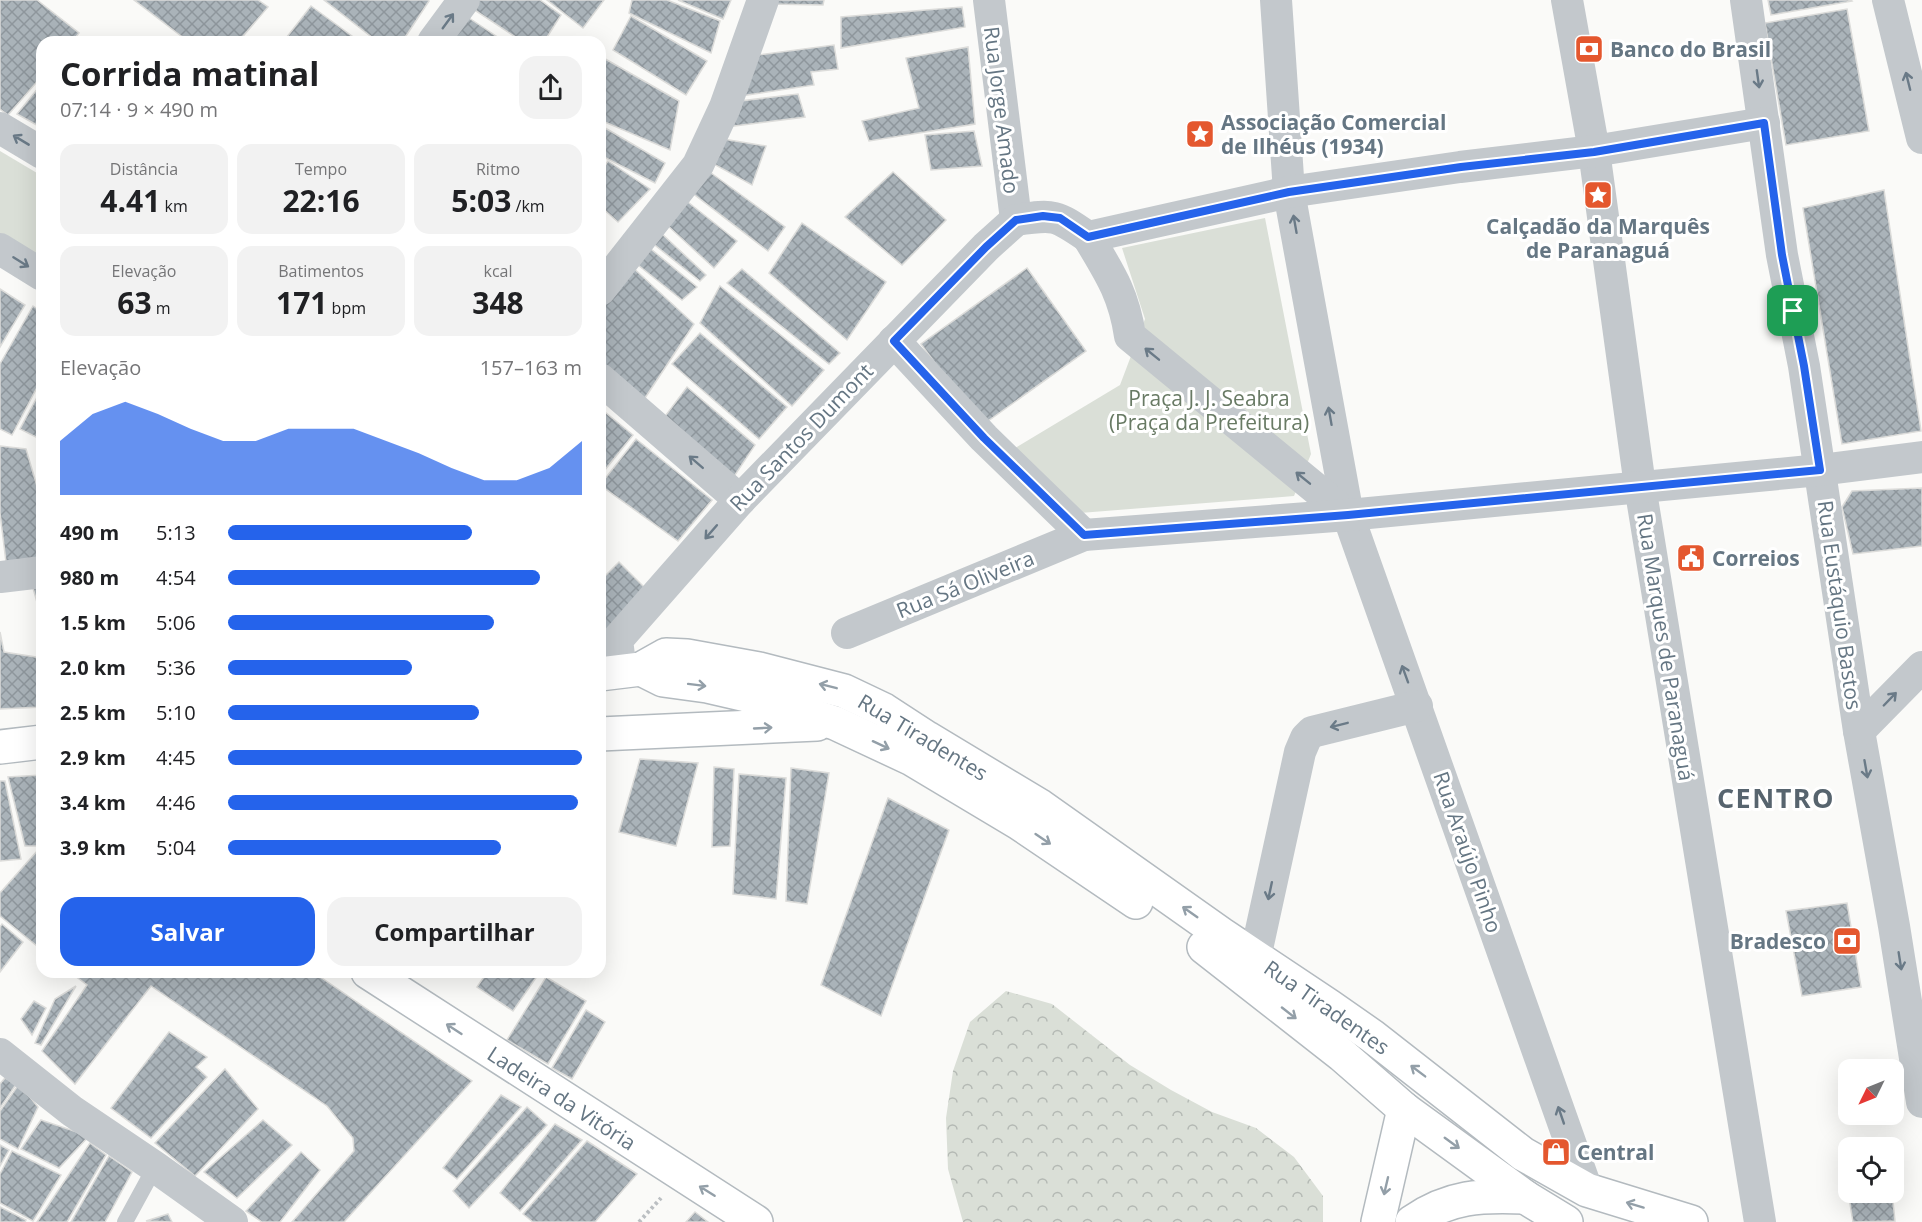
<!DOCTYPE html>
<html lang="pt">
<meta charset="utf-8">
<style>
:root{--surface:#fff;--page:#f2f2f2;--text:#202124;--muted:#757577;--accent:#2563eb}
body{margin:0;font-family:"Open Sans",sans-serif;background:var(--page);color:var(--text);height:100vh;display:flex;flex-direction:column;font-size:22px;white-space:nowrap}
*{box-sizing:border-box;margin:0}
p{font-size:20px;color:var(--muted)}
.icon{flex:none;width:33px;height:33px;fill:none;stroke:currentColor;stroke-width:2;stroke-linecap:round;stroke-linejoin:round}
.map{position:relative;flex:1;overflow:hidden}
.side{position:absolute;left:36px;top:36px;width:570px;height:942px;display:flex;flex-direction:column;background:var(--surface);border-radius:18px;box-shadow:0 6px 24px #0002}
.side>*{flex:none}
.needle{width:39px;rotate:227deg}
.controls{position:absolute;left:1838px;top:1059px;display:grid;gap:12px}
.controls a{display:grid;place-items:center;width:66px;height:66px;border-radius:12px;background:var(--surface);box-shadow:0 6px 24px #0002;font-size:30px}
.pin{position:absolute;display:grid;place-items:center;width:51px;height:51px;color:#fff;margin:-26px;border-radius:12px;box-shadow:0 3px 9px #0006}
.round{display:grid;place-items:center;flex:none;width:63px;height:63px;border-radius:18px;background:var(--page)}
.head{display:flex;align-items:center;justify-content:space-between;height:102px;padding:0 24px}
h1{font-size:33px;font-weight:700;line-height:45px}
.stats{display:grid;grid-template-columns:repeat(3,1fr);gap:9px;height:102px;padding:6px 24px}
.stats div{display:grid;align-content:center;border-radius:15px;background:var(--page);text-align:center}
.stats b{font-size:30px;font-weight:700}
.stats small{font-size:16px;font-weight:400}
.stats p{font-size:16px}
.chart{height:168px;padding:12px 24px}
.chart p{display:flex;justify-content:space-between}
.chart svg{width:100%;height:108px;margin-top:6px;fill:var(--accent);opacity:.7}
.primary-button{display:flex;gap:12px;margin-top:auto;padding:12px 24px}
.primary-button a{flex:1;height:69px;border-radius:18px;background:var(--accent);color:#fff;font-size:24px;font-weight:700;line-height:69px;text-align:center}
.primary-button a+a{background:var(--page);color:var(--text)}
ul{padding:0 24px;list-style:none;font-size:20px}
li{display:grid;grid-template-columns:96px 72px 1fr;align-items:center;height:45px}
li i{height:15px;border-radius:8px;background:var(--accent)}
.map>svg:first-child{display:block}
</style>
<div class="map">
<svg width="1922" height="1222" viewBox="0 0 1922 1222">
<defs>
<pattern id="forest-crowns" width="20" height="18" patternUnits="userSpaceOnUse" patternTransform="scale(1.5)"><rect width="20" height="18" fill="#dadfd7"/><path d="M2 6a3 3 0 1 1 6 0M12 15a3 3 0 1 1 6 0" fill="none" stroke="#b4b9b4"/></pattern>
<pattern id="building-cross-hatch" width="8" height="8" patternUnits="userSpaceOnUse" patternTransform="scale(1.5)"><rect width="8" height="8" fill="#aab3b9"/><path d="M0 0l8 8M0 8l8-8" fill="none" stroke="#8e969c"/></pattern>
</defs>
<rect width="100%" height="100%" fill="#fafaf8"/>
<g fill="#dadfd7">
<path d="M0 151 42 176V262L0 236Z"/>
<path d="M1265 218 1311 454 1294 496 1080 513 1015 448 1120 385 1145 319 1122 248Z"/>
</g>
<path fill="url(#forest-crowns)" d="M1006 991 1052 1004 1130 1065 1171 1090 1212 1112 1256 1128 1294 1157 1323 1196V1222H963L948 1169 946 1118 953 1071 970 1022Z"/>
<g fill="url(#building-cross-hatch)" stroke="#dcdcda" stroke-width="1.5">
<path d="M0 0H37L79 33 72 42H42V76L8 115 0 109Z"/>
<path d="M134 0H258L268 7 238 42H189Z"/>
<path d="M324 0H428L429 1 402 42H378Z"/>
<path d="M475 0H540L561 15 544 42H523L470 7Z"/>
<path d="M547 0H604L583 28Z"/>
<path d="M632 0H667L720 21 711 53 629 13Z"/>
<path d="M678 0H731L723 19Z"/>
<path d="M770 0H824L823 5 770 4Z"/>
<path d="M1768 0H1851L1852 1 1771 15Z"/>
<path d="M311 6 360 42H283Z"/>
<path d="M962 7 965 27 841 48V17Z"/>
<path d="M1847 9 1869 131 1786 145 1765 23Z"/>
<path d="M466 16 505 42H449Z"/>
<path d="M631 16 707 61 686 95 613 50Z"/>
<path d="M834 45 838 69 811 72 814 85 734 97 750 56Z"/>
<path d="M968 47 975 124 869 141 862 121 919 108 906 58Z"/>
<path d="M600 56 679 101 670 150 600 120Z"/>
<path d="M39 87 42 89V128L17 114Z"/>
<path d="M798 94 805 117 726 127 732 102Z"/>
<path d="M600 125 665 163 655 183 600 155Z"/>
<path d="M974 131 982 166 931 170 925 135Z"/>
<path d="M717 138 766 146 752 185 710 162Z"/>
<path d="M608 161 650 189 618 222 600 206V173Z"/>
<path d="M707 170 785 227 768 251 691 192Z"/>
<path d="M893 172 946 220 902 265 845 217Z"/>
<path d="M1884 190 1921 431 1842 444 1803 208Z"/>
<path d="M684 199 737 241 714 268 667 225Z"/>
<path d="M802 223 886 282 847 340 769 273Z"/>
<path d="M661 233 706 275 700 281 651 242Z"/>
<path d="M646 245 697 287 682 300 633 261Z"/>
<path d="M629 264 694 324 641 404 600 368V301Z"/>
<path d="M1027 268 1086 351 981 426 921 344Z"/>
<path d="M742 269 840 353 829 364 727 283Z"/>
<path d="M720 286 824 370 792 406 700 323Z"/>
<path d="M0 289 25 305 0 347Z"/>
<path d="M33 306 42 312V378L12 435 0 429V364Z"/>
<path d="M700 333 787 407 759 439 672 364Z"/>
<path d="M687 387 755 445 731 481 660 423Z"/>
<path d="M42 388V440L20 429Z"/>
<path d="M600 408 633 435 600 476Z"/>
<path d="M636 439 712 500 678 541 600 485Z"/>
<path d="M0 446 26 449 42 503V562H6L0 513Z"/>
<path d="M1922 488V546L1853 554 1842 507 1852 491Z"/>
<path d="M619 562 647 590 601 643 600 581Z"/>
<path d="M31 581H42V620Z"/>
<path d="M0 632 4 652 42 658V707L0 709Z"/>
<path d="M640 759 698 763 676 846 619 832Z"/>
<path d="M714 767 734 769 730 846 712 847Z"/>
<path d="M791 768 829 773 807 904 786 901Z"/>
<path d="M739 774 786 778 776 899 733 894Z"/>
<path d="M42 775V846H25L8 777Z"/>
<path d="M0 781H5L21 859 0 861Z"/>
<path d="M888 798 949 830 881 1016 821 985Z"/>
<path d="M38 850 42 856V950L0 916V893Z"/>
<path d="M1847 903 1861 987 1802 996 1786 911Z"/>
<path d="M2 924 23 942 0 972V927Z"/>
<path d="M70 972H313L472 1081 344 1222H292L354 1151 353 1138 327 1106 151 986 75 1084 42 1051 87 985Z"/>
<path d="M487 972H540L513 1011 477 987Z"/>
<path d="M546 977 586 1001 548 1064 507 1040Z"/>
<path d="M76 986 41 1045 35 1043 55 999Z"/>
<path d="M34 1001 46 1008 32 1035 21 1019Z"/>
<path d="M586 1010 605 1022 572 1079 552 1068Z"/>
<path d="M169 1032 207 1057 196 1067 207 1077 151 1138 111 1108Z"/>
<path d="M225 1069 258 1109 195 1176 155 1143Z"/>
<path d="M5 1078 17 1083 0 1108V1084Z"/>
<path d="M19 1084 38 1107 18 1149 0 1139V1111Z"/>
<path d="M501 1095 521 1107 457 1179 443 1168Z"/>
<path d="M527 1107 547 1125 469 1208 453 1191Z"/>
<path d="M41 1120 89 1136 59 1168 21 1149Z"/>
<path d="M263 1120 292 1145 237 1198 204 1172Z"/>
<path d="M555 1124 582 1140 520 1211 500 1193Z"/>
<path d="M587 1141 637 1174 595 1222H533L523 1214Z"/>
<path d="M90 1143 106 1155 67 1222H37Z"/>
<path d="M1885 1143V1148H1852Z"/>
<path d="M0 1145 9 1150 0 1166Z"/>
<path d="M1848 1148V1191L1842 1149Z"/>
<path d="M12 1151 61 1175 33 1221 0 1203V1174Z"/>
<path d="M301 1152 320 1170 280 1222H262L246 1211Z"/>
<path d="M109 1156 132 1172 105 1222H71Z"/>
<path d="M1848 1192H1892L1895 1221 1853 1222Z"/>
<path d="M0 1207 26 1220 25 1222H0Z"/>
<path d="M695 1212 708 1222H686Z"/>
<path d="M168 1214 172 1222 146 1221Z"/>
</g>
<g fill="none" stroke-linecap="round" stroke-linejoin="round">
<g stroke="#b3babf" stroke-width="36">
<g id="secondary">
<path d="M641 669 663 680 707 686 746 695 835 723 912 759 1019 823 1136 902"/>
<path d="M600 674 641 669 666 655 687 656 759 669 844 691 884 710 927 738 1040 806 1221 934 1329 1006 1372 1036 1523 1154 1587 1190 1691 1222"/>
<path d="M600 734 817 724"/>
<path d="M0 747 42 742"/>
<path d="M1204 947 1342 1055 1404 1109 1525 1197 1566 1222"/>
<path d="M368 972 756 1222"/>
<path d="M1378 1222 1404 1109"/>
<path d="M1412 1222C1450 1196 1481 1195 1525 1197"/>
</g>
</g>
<path stroke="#bbbfc2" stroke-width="4" stroke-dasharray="3 3" stroke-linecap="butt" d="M639 1222 661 1198"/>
<path stroke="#c3c8cc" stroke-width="16" d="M125 1222 155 1167"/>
<g stroke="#c3c8cc" stroke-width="32">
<path d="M989 0 1016 220"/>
<path d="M1276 0 1289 192 1348 515 1587 1190"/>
<path d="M1567 0 1594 151 1640 486 1760 1222"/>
<path d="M1746 0 1782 255 1804 366 1859 731 1894 926 1922 1102"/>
<path d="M1888 0 1922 138"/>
<path d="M433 42 464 0"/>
<path d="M0 128 42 153"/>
<path d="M1016 220C1055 214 1056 215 1088 237L1289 192 1460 167 1594 151 1764 123"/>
<path d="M1088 237C1109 272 1124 294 1130 336L1348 515"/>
<path d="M0 249 42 275"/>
<path d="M600 290 698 165 725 107 763 0"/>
<path d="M894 341 984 438 1084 535"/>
<path d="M600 379 740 500"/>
<path d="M0 577 42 572"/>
<path d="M847 633 1084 535 1348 515 1820 470 1922 457"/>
<path d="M621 671 617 640 740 500 986 247 1016 220"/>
<path d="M1859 731 1922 667"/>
<path d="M1243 977 1255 958 1300 752 1306 738 1312 732 1417 706"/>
<path d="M0 1054 72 1111 155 1167 232 1222"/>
</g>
<use href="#secondary" stroke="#fff" stroke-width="33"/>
</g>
<defs><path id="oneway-shaft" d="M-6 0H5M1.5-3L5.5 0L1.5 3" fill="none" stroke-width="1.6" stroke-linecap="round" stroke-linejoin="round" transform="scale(1.5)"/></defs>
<g stroke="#6a7a87">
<use href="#oneway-shaft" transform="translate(448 21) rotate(-54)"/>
<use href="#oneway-shaft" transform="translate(1758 79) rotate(82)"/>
<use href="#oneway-shaft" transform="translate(1908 81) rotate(-104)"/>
<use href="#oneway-shaft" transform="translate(21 140) rotate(-149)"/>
<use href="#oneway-shaft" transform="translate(1295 224) rotate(-100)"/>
<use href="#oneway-shaft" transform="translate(21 262) rotate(32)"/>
<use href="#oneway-shaft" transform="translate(1152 354) rotate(-141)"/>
<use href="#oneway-shaft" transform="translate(1330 416) rotate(-100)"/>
<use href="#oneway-shaft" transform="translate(696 462) rotate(-139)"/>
<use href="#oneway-shaft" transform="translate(1303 478) rotate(-141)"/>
<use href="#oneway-shaft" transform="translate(711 532) rotate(131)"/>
<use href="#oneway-shaft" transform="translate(1405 674) rotate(-110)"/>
<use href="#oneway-shaft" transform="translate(1890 699) rotate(-46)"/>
<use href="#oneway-shaft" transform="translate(1339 725) rotate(166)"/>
<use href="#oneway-shaft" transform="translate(1866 769) rotate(80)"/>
<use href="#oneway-shaft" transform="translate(1270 891) rotate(102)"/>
<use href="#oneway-shaft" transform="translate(1900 961) rotate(81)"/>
<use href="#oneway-shaft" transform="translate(1561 1115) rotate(-109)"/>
</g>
<g stroke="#939fa8">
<use href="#oneway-shaft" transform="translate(697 685) rotate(7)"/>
<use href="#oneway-shaft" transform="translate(828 686) rotate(-166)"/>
<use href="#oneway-shaft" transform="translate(763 728) rotate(-3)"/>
<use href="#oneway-shaft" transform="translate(881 745) rotate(25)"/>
<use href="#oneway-shaft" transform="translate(1043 839) rotate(34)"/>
<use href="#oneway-shaft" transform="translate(1190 912) rotate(-145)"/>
<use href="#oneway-shaft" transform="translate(1289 1013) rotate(38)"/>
<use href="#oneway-shaft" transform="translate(454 1029) rotate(-147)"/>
<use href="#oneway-shaft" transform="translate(1418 1071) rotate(-143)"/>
<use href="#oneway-shaft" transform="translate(1452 1143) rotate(36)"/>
<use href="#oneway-shaft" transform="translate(1386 1186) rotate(103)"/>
<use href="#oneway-shaft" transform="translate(707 1191) rotate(-148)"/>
<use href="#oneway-shaft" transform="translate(1635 1205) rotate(-163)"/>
</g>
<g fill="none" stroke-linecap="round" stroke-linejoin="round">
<g stroke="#fff" stroke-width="12">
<path id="route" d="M1764 123 1782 255 1804 366 1820 470 1348 515 1084 535 984 438 894 341 986 247 1016 220 1043 216 1060 218 1088 237 1289 192 1461 167 1594 152Z"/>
</g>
<use href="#route" stroke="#2563eb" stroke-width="8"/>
</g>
<defs>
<g id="bank-square" transform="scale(1.5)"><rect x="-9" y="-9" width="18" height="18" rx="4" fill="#e4572e" stroke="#fff"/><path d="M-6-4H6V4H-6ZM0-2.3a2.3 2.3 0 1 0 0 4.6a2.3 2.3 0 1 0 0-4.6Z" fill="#fff"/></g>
<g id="sight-square" transform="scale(1.5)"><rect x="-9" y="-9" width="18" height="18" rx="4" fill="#e4572e" stroke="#fff"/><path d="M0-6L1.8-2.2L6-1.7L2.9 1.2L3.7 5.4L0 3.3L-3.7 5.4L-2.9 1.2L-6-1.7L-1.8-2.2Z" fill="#fff"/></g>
<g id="civic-square" transform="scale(1.5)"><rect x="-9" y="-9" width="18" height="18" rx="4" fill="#e4572e" stroke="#fff"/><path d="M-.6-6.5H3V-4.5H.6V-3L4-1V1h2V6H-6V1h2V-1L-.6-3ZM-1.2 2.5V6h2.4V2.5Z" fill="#fff"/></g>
<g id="shop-square" transform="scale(1.5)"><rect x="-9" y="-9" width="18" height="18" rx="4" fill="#e4572e" stroke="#fff"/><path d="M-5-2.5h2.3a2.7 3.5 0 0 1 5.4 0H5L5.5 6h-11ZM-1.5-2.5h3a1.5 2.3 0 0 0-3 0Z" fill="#fff"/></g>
</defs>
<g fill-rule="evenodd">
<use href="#bank-square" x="1589" y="49"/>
<use href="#sight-square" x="1200" y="134"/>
<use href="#sight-square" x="1598" y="195"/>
<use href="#civic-square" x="1691" y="558"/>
<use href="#bank-square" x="1847" y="941"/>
<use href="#shop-square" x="1556" y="1152"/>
</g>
<g text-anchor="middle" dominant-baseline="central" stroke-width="6" stroke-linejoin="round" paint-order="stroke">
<g font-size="21" font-weight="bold" fill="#657683" stroke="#fff" text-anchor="start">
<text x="1610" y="49">Banco do Brasil</text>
<text x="1221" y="122">Associação Comercial<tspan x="1221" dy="24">de Ilhéus (1934)</tspan></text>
<text x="1598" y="226" text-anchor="middle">Calçadão da Marquês<tspan x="1598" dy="24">de Paranaguá</tspan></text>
<text x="1712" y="558">Correios</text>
<text x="1826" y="941" text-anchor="end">Bradesco</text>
<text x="1577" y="1152">Central</text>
</g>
<g font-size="21" fill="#657683" stroke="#fff">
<text transform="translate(1002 110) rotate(83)">Rua Jorge Amado</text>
<text transform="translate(801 437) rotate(-46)">Rua Santos Dumont</text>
<text transform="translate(965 584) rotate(-22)">Rua Sá Oliveira</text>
<text transform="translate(1840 605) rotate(82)">Rua Eustáquio Bastos</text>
<text transform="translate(1666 647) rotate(81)">Rua Marques de Paranaguá</text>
<text transform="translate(923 737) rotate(31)">Rua Tiradentes</text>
<text transform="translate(1468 852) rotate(71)">Rua Araújo Pinho</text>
<text transform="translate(1327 1007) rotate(35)">Rua Tiradentes</text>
<text transform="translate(562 1098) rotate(33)">Ladeira da Vitória</text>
</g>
<g font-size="21" fill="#687a64" stroke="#fff">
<text x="1209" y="398">Praça J. J. Seabra<tspan x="1209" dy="24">(Praça da Prefeitura)</tspan></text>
</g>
<g font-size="27" font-weight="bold" letter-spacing="1.5" fill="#57646e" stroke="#fff">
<text x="1776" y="797">CENTRO</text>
</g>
</g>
</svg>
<div class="controls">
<a><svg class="needle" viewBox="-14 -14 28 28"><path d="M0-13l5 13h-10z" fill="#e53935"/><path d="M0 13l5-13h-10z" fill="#757577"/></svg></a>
<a><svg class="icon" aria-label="locate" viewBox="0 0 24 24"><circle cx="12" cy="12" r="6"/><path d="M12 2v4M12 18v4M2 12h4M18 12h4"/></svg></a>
</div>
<div class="pin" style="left:1793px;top:311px;background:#1e9e55"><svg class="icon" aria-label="arrive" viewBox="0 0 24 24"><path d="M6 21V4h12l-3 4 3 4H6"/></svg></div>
<section class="side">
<div class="head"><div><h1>Corrida matinal</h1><p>07:14 · 9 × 490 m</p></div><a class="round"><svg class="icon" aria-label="share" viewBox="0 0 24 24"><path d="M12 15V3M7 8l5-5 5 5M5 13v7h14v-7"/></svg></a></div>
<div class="stats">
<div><p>Distância</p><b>4.41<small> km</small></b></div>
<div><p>Tempo</p><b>22:16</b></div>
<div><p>Ritmo</p><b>5:03<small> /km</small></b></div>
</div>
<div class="stats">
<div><p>Elevação</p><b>63<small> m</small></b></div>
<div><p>Batimentos</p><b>171<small> bpm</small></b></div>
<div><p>kcal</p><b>348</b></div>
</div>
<div class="chart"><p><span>Elevação</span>157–163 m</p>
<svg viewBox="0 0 160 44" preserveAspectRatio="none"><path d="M0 44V22L10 11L20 6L30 11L40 17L50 22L60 22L70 17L80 17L90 17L100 22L110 27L120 33L130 38L140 38L150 33L160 22V44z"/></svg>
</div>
<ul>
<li><b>490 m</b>5:13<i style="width:69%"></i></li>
<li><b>980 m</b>4:54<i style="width:88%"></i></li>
<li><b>1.5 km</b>5:06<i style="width:75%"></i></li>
<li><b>2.0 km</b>5:36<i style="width:52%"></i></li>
<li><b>2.5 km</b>5:10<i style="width:71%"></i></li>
<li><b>2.9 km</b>4:45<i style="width:100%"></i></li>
<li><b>3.4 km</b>4:46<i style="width:99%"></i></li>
<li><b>3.9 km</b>5:04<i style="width:77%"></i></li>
</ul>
<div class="primary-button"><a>Salvar</a><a>Compartilhar</a></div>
</section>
</div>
